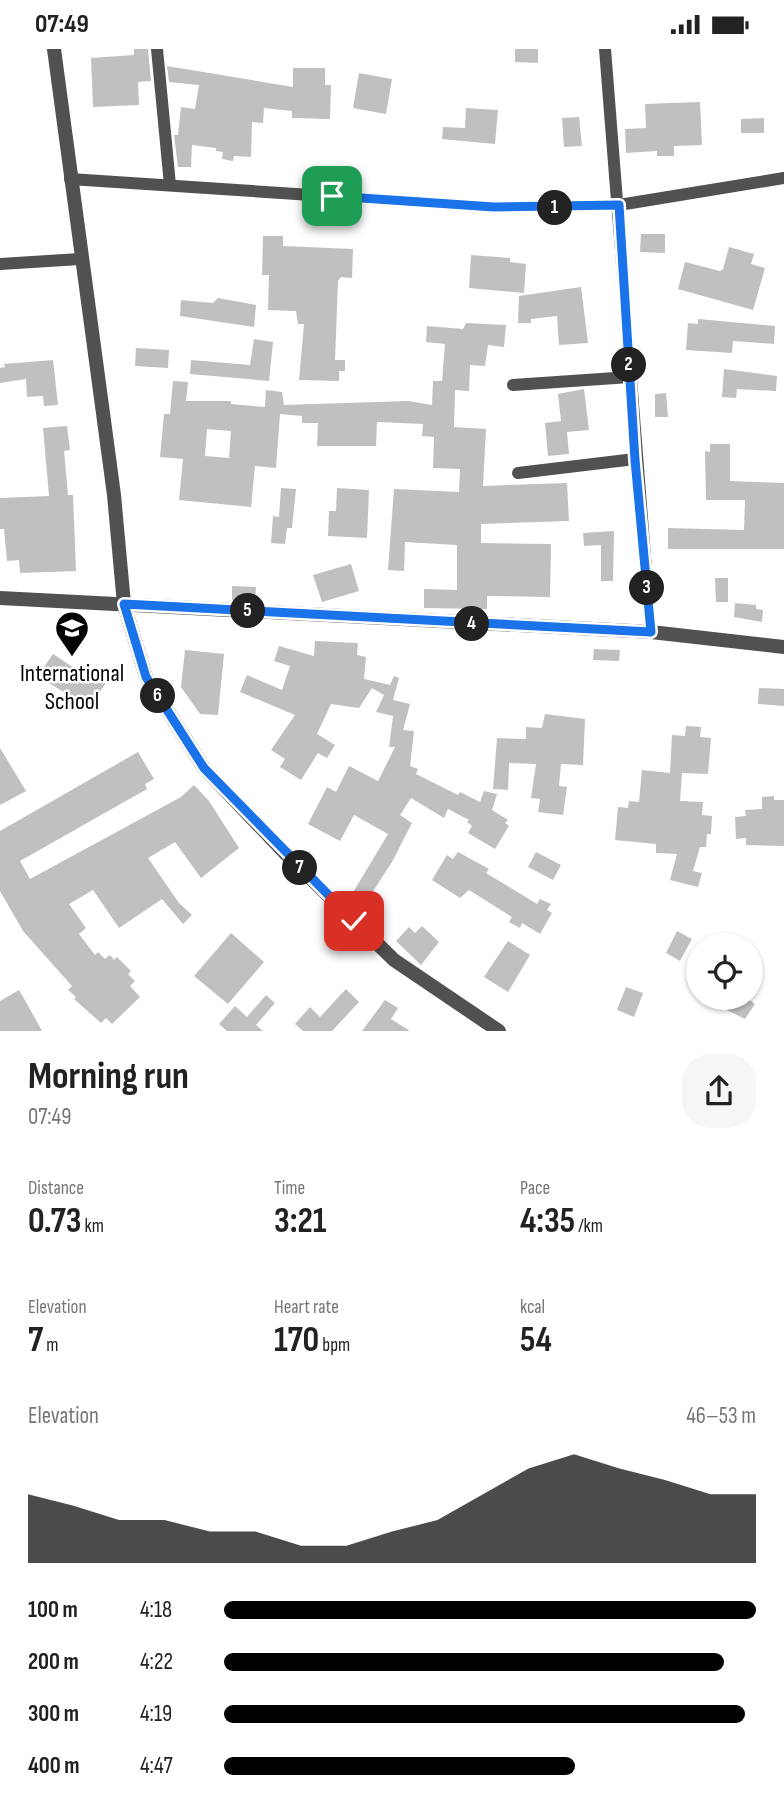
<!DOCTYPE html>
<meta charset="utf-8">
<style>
:root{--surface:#fff;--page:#f6f6f6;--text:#222;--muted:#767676;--accent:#000}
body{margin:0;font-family:"Sofia Sans Condensed",sans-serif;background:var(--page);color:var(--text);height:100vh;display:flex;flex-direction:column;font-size:26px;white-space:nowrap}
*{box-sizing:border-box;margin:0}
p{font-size:23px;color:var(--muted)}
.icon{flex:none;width:38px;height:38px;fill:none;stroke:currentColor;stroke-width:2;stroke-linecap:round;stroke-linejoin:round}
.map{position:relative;height:982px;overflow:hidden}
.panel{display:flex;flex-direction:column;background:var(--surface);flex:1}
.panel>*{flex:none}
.controls{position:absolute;left:686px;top:884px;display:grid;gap:14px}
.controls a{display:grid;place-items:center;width:77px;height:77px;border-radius:50%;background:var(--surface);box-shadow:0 2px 5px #0004;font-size:35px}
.pin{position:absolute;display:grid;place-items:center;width:60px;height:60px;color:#fff;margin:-30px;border-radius:14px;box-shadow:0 4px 10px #0006}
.km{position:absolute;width:35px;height:35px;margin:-18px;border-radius:50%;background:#222;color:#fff;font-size:19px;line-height:35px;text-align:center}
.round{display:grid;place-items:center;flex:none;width:74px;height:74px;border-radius:28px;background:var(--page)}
.head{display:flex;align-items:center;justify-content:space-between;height:119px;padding:0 28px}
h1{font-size:38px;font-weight:700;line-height:52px}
.figures{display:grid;grid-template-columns:repeat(3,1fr);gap:10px;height:119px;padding:7px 28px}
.figures div{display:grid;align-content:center}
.figures b{font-size:35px;font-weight:700}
.figures small{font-size:19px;font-weight:400}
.figures p{font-size:19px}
.chart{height:196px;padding:14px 28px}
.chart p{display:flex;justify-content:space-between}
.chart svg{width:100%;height:126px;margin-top:7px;fill:var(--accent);opacity:.7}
ul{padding:0 28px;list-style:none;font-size:23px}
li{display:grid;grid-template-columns:112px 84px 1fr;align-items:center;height:52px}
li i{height:18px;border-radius:9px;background:var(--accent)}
.status{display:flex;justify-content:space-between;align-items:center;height:49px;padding:0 35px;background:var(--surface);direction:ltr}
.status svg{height:19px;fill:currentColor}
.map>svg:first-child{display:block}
</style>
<div class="status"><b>07:49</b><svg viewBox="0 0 49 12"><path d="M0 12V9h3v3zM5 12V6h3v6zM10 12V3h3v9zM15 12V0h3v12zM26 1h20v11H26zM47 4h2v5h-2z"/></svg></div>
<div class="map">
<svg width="784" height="982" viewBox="0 0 784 982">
<rect width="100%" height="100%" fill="#fff"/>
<g fill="#c0c0c0" fill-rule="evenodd">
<path d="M134 0H148L151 32 138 33 139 56 93 58 91 9 134 6Z"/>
<path d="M515 0H538V14L515 13Z"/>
<path d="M167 17 293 38V19H325V36H331L330 70 292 69V62L264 59 263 74 252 73 251 108 234 107 233 112 222 110 223 103 216 102V99L192 96 191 118H178L174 86H178L181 58 195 60 199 36 169 33Z"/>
<path d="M359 24 392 30 386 65 353 59Z"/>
<path d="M700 53 702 96 674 97V107H657V102L626 104 625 80 646 79 645 55Z"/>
<path d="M466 59 498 61 495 95 442 90 443 78 465 79Z"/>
<path d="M579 68 582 97 564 98 562 69Z"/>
<path d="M764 69V84H741V70Z"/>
<path d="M641 185H665V204L640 203Z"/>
<path d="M263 187H283V197L353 200 352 229 341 228 338 232 335 311H345V322H339V332L299 331 304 275H298L296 262 268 261 269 226H262Z"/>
<path d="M729 198 754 205 751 215 765 219 753 261 678 240 685 213 720 222 723 220Z"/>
<path d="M471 206 510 209V213L526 215 524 244 469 239Z"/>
<path d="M581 238 588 294 559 296 557 267 531 270V274H518L519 247Z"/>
<path d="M218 249 256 256 254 278 180 267 181 251 213 254Z"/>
<path d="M698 270 775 277 774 295 733 292 732 304 686 301 688 274 698 275Z"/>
<path d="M466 274 506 276 504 298 488 296 485 317 470 316 469 342 455 341 454 378 486 380 483 437 567 434 569 472 481 475V494L551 495 550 548 487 547V560L424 559V540L457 541V496L405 493 404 522 388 521 394 440 459 443 460 420 433 419 434 388 422 387 423 375 377 373 376 397H317L318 374H302V367L280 365 276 419 255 417 251 458 179 451 183 410 160 408 164 365H170L173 332 188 333 186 352H231V355L265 358 266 341 282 343 284 356 408 352 432 356 433 332H442L445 295 426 293 427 277 463 280ZM207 380 231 382 229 409 205 407Z"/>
<path d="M254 290 273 293 269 332 190 325 191 311 250 316Z"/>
<path d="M136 299 169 301 168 319 135 317Z"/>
<path d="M53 311 58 356 44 357 43 347 27 348 26 330 0 334V319L5 318 4 315Z"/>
<path d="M724 320 777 327 776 342 737 340 736 349 722 348Z"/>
<path d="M584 340 589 381 567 383 569 405 548 407 545 374 561 372 558 345Z"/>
<path d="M666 344 668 368H655V345Z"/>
<path d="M67 377 70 401 64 402 68 446H73L76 522 20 524 19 511 7 512 4 480H0V449L49 447 43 379Z"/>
<path d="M710 395H730V432L784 434V500H668V479L744 481 745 451H706L705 402 710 403Z"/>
<path d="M281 439 296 440 292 479H287L285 495 271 494 273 467 279 468Z"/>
<path d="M337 439 369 441 367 489 328 487 329 462H336Z"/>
<path d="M614 482 613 532H601V496L584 497 583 484Z"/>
<path d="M351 515 359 542 322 553 313 526Z"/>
<path d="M715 529H728V553H716Z"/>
<path d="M232 537 256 538 255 553 232 551Z"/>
<path d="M735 554 756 556V560L763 561 762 573 734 568Z"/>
<path d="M315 592 358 594 357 606 366 608 364 630 390 636 394 627 399 629 393 651 410 655 403 681 414 682 410 717 418 720 416 725 458 746 460 743 480 753 484 742 497 745 492 761 508 771 505 774 509 777 495 800 468 784 472 777 467 773 469 771 448 760 444 769 411 749 400 766 412 774 392 813 366 853 352 845 388 785 354 766 340 792 308 775 327 738 336 743 349 717 378 732 395 698H389L393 667 376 663 384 646 372 639 359 659 331 655 317 685 335 696 327 709 318 704 301 731 280 718 285 710 271 701 295 666 240 643 247 626 282 641 290 617 274 612 279 597 314 607Z"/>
<path d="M594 600 620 601 619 612 593 611Z"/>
<path d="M185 601 224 605 218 666 200 665 181 638Z"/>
<path d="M53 605 92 631 101 618 112 625 89 659 38 627Z"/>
<path d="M759 639 784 640V657L758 655Z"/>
<path d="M545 665 585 670 583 716 561 715 559 737 567 738 563 766 538 763 540 750 531 749 536 715 509 714 508 741 493 740 497 689 526 690V678L542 679Z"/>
<path d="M686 677 701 678 700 688 711 689 708 725 682 724 680 752 703 753 702 766 712 767 711 785H707L706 798H700L693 822 702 824 698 838 670 831 677 805 656 804V795L615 791 618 758 628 759 629 752 639 753 642 721 670 724 672 686 685 687Z"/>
<path d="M0 699 26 742 0 756Z"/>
<path d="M138 703 154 730 145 735 147 740 20 812 30 830 181 748 194 736 209 752 239 799 201 829 175 793 148 809 179 854 192 866 183 875 162 850 119 879 93 841 69 855 86 879 79 885 95 906 98 903 105 910 110 906 114 911 117 908 131 922 128 925 135 932 130 937 140 948 112 975 106 969 101 974 74 950 76 948 68 941 72 937 23 882 0 842V782Z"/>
<path d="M774 747V751H784V797L746 796V789L736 790 735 768 746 767 745 761 762 760V748Z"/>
<path d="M458 803 489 820 486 824 537 855 540 850 551 855 547 861 552 864 540 885 522 874 520 879 509 873 512 868 469 841 460 849 432 831 447 806 453 810Z"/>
<path d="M536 803 561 816 553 831 528 818Z"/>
<path d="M422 877 439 893 421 916 396 892 409 878 415 884Z"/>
<path d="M677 882 692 890 680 912 666 904Z"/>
<path d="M231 884 264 913 228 955 194 927Z"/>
<path d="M508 892 530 906 508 943 484 928Z"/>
<path d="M626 938 643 944 634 968 617 961Z"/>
<path d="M346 940 359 953 332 982H303L295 975 310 958 320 968Z"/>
<path d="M19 941 26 953 42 982H0V952Z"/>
<path d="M266 946 275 954 256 976 263 982H227L219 975 235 957 247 968Z"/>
<path d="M701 948H745L755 955 745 970Z"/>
<path d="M385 951 398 959 391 970 410 982H362Z"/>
</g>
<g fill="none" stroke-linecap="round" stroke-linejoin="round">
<g stroke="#515151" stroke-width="12">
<path d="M157 0 170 136"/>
<path d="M605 0 651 583"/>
<path d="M70 130 494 158 619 156 784 129"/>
<path d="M0 215 80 210"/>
<path d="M513 336 630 328"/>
<path d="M518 424 635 410"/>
</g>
<g stroke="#515151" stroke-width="14">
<path d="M54 0 114 446 124 555 146 628 204 719 285 804 394 911 499 982"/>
<path d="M0 549 651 583 784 598"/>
</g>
</g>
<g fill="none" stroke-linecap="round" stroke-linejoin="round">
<g stroke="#fff" stroke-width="14">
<path id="route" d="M332 147 494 158 619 156 635 411 651 583 124 555 146 628 204 719 354 872"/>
</g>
<use href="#route" stroke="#1a73e8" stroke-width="9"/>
</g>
<defs>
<g id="school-pin" transform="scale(1.75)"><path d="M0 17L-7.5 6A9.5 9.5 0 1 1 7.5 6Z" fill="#000" stroke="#fff"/><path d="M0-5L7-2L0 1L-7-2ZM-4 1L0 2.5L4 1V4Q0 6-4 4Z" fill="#fff"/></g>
</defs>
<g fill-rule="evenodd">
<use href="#school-pin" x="72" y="579"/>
</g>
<g text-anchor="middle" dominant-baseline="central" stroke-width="5" stroke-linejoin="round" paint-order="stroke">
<g font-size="24" fill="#000" stroke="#fff">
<text x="72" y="624">International<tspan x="72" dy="28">School</tspan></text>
</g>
</g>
</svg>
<div class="controls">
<a><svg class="icon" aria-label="locate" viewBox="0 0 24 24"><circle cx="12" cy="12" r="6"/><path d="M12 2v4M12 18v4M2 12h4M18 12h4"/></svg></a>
</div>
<div class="pin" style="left:332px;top:147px;background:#1e9e55"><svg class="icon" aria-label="arrive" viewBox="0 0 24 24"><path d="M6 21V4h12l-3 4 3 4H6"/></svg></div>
<div class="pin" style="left:354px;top:872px;background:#d93025"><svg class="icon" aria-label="check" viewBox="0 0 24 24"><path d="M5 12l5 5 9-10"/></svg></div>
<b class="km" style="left:555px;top:159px">1</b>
<b class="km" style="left:629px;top:316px">2</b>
<b class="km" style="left:647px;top:539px">3</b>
<b class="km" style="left:472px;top:575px">4</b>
<b class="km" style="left:248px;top:562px">5</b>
<b class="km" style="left:158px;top:647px">6</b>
<b class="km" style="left:300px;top:819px">7</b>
</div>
<section class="panel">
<div class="head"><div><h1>Morning run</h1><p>07:49</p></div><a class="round"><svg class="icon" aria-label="share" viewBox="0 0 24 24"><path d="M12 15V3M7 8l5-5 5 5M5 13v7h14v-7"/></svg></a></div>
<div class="figures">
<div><p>Distance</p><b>0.73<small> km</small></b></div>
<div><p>Time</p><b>3:21</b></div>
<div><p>Pace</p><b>4:35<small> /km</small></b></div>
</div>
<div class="figures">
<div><p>Elevation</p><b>7<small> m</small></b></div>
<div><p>Heart rate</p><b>170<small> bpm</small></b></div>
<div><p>kcal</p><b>54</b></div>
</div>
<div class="chart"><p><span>Elevation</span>46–53 m</p>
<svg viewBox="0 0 160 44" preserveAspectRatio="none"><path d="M0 44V20L10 24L20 29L30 29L40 33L50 33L60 38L70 38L80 33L90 29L100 20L110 11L120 6L130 11L140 15L150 20L160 20V44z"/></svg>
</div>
<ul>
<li><b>100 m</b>4:18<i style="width:100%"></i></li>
<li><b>200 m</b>4:22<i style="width:94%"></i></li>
<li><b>300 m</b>4:19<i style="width:98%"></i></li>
<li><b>400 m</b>4:47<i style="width:66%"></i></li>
</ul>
</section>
